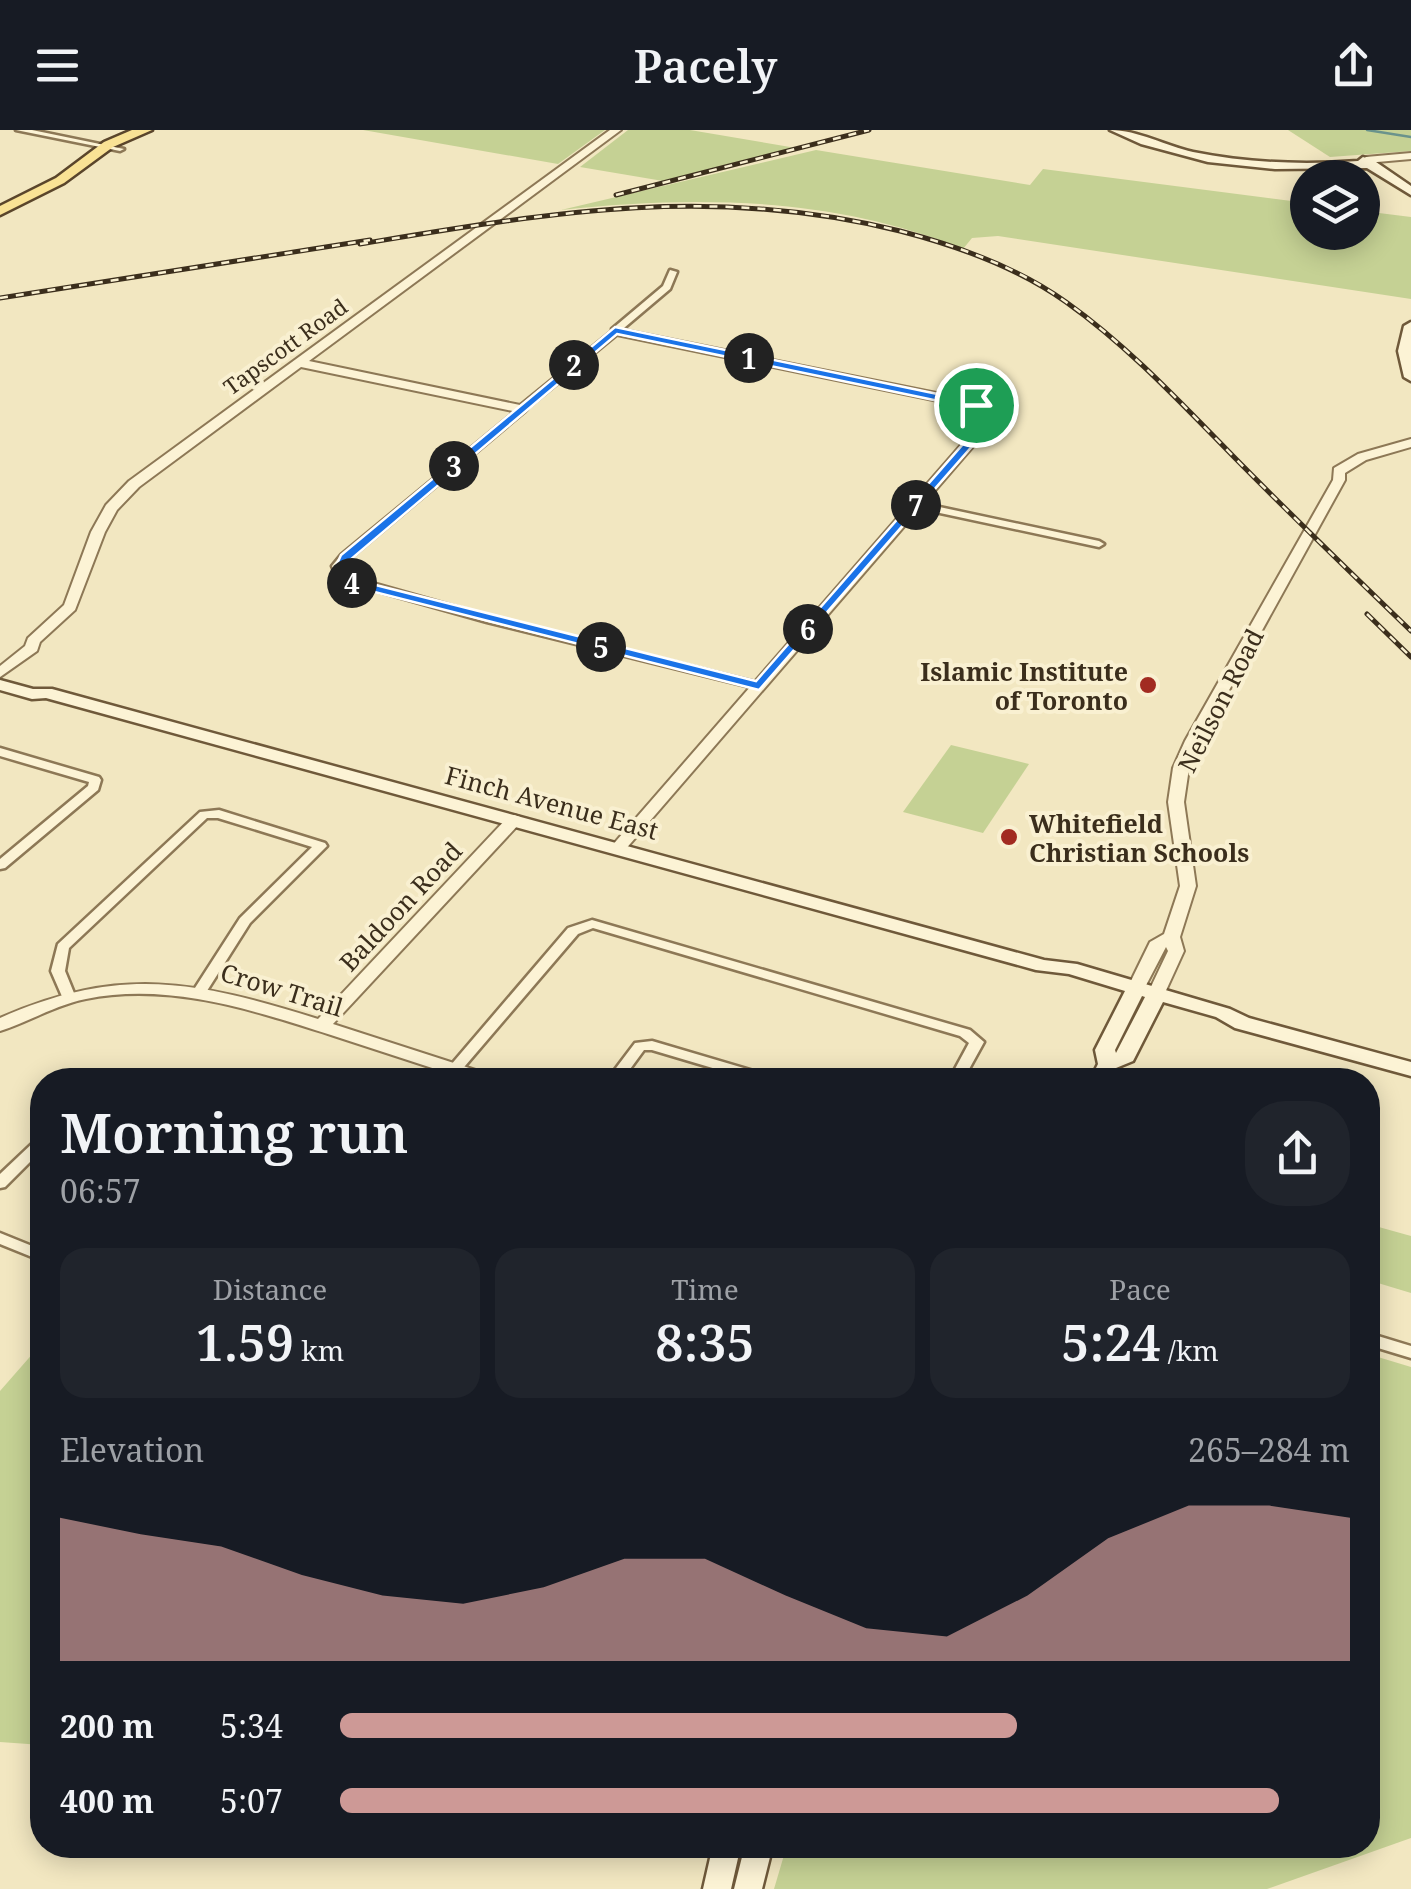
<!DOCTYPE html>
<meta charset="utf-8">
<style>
:root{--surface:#171b24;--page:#20242c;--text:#f1f3f6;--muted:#9ea1a6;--accent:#cd9996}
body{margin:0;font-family:"Noto Serif",serif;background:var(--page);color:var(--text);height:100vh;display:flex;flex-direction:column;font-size:38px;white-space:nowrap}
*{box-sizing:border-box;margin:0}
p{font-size:32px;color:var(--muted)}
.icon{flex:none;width:55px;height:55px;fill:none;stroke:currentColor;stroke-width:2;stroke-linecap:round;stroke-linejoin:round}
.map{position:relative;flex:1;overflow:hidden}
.side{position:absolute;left:30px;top:938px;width:1350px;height:790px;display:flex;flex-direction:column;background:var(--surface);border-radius:40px;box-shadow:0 5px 25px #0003}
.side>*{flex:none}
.controls{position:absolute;left:1290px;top:30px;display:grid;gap:20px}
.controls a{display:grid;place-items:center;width:90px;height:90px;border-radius:50%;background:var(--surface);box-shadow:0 5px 25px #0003;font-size:50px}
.pin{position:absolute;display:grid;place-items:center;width:85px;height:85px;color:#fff;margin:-42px;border:5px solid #fff;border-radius:50%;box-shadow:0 2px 10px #0007}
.km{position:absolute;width:50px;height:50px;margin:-25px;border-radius:50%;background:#222;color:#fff;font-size:28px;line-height:50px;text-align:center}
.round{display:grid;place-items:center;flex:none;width:105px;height:105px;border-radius:40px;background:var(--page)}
.summary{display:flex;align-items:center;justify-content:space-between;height:170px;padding:0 30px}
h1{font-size:55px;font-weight:600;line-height:75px}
.stats{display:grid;grid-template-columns:repeat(3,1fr);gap:15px;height:170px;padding:10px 30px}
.stats div{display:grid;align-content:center;border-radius:25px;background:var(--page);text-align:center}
.stats b{font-size:50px;font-weight:600}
.stats small{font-size:28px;font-weight:400}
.stats p{font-size:28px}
.chart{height:280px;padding:20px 30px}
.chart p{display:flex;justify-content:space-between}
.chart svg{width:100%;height:180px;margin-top:10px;fill:var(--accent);opacity:.7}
ul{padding:0 30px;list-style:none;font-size:32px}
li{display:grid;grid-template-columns:160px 120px 1fr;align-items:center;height:75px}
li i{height:25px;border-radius:12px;background:var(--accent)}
header{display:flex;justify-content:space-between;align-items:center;height:130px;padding:0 30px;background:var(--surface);font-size:45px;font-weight:600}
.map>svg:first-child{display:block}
</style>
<header><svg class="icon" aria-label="menu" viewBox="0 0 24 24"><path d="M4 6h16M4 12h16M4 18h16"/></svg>Pacely<svg class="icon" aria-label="share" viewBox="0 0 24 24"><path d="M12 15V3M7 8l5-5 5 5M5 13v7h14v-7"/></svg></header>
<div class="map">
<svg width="1411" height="1759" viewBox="0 0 1411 1759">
<rect width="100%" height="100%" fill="#f2e7c1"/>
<g fill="#c5d194">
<path d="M363 0H605L558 34Z"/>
<path d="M628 0H690L796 18 663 51 580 37Z"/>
<path d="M1288 0H1411V21L1330 27Z"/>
<path d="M816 20 1030 55 1043 39 1307 73 1308 102H1362L1363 81 1411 87V169L998 106 972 108 963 119C836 67 695 65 561 80Z"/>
<path d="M951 615 1029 634 983 703 903 682Z"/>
<path d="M1368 1094 1411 1106V1163L1368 1150Z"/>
<path d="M42 1213V1615L0 1612V1261Z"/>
<path d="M1368 1224 1411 1237V1708L1267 1759H774L787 1715H1368Z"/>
</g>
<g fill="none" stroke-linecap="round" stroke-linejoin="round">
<path stroke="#6a938c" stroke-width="2.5" d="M1367 0 1411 7"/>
<g stroke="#8d7856" stroke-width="5">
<g id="minor">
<path d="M16 0H32L124 19 120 21Z"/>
<path d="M670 140 677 142 670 159 618 203H612V199L663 156Z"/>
<path d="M522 276 527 279 525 281 349 429 343 436 347 446 495 488 763 554V558L759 559 487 492 338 450 332 436 341 425Z"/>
<path d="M916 372 1099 411 1104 414 1099 417 912 377V373Z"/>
<path d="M0 618 99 647 101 650 98 660 5 738 0 739V729L88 656 89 652 0 626Z"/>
<path d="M219 680 325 713 327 716 250 793 205 864 200 865 193 861 240 788 312 717 218 688H207L69 818 65 841 76 868 74 871H64L51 841 58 814 200 682Z"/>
<path d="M592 790 970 900 984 912 963 950H949L969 913 960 906 593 798 578 804 453 950H438L568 798Z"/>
<path d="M652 911 774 947 776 950H753L652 920H644L622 950H607L635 913Z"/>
<path d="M42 1007V1020L5 1057 0 1058V1044L37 1009Z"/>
<path d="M0 1103 42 1120V1131L0 1114Z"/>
<path d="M1368 1203 1411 1216V1228L1368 1215Z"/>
</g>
</g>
<g stroke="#8d7856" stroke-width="4">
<g id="tertiary">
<path d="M610 0H621L309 231 520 275 615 198 976 271 993 282 990 297 624 721 618 723 610 718 980 293 981 283 972 278 617 205 522 283 301 237 139 357 117 380 105 402 75 480 40 512 37 521 0 547V536L25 516 28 508 64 475 91 402 106 375 129 351Z"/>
<path d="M1411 23V29L1366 33 1361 30 1366 27Z"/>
<path d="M1411 309V317L1366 330 1345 343V350L1201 611 1189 638 1184 672 1196 756 1180 807 1184 821 1163 867H1151L1148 863 1168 821 1166 817 1143 861H1131L1128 857 1150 812 1164 804 1180 756 1168 672 1173 638 1185 611 1333 350 1334 338 1358 324Z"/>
<path d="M514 685 520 687 522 690 520 693 333 894 494 946 497 950H469C423 935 377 920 331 905 252 880 169 852 86 869 55 875 29 892 0 901V888C120 835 197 851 318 889L508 687Z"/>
</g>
</g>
<g stroke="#6f593a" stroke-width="5">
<g id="secondary">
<path d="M1110 0C1138 0 1166 16 1193 22 1247 33 1303 35 1358 31L1363 27 1376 32 1411 56V65L1367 38 1275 39 1208 32 1141 14Z"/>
<path d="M1411 192V251L1404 247 1398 221 1404 196Z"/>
<path d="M0 550 33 559H52L1044 830 1077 834 1230 879 1249 888 1411 932V946L1235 898 1216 887 1163 872 1133 931 1116 938 1110 950H1090L1098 934 1095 920 1125 861 1069 844 1036 840 46 568 32 569 0 560ZM1142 866 1145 867 1116 923 1115 920Z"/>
<path d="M713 1715H741L731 1759H703Z"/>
<path d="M745 1715H773L762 1759H734Z"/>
</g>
</g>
<g stroke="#5a452b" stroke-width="5">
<path id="primary" d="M132 0H152L113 17 64 53 0 85V76L56 48 104 12Z"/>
</g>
<use href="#minor" fill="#fcf3d5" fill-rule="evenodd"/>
<use href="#tertiary" fill="#fcf3d5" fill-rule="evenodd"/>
<use href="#secondary" fill="#fcf3d5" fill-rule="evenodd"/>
<use href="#primary" fill="#f9e295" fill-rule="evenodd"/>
<g stroke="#3b2e1c" stroke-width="5">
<g id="rail">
<path d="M616 65 869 0"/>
<path d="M360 114C548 83 711 54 900 101 958 116 1017 137 1066 172 1128 216 1180 272 1233 326 1291 385 1351 443 1411 501"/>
<path d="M0 168 370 110"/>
<path d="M1367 484 1411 527"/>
</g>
</g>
<use href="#rail" stroke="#f9f0d1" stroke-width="2.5" stroke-dasharray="8" stroke-linecap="butt"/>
</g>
<path fill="#1a73e8" stroke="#fff" stroke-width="2.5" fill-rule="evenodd" d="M615 197 976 272 991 280 995 290 759 560 347 455 333 443 341 425ZM617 204 972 278 984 290 756 551 356 450 344 440 350 430Z"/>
<g fill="#a22b21" stroke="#f9f0d1" stroke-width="4">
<circle cx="1148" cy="555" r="10"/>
<circle cx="1009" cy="707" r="10"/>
</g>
<g text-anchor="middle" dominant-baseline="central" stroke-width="8" stroke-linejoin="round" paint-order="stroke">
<g font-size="22" fill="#3b2e1c" stroke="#f9f0d1">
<text transform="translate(285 216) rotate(-36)">Tapscott Road</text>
</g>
<g font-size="25" font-weight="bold" fill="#3b2e1c" stroke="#f9f0d1" text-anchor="end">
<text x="1128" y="541">Islamic Institute<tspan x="1128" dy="29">of Toronto</tspan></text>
<text x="1029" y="693" text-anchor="start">Whitefield<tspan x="1029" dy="29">Christian Schools</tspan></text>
</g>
<g font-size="25" fill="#3b2e1c" stroke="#f9f0d1">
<text transform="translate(1220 570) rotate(-63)">Neilson Road</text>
<text transform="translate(552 672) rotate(15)">Finch Avenue East</text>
<text transform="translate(400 776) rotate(-47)">Baldoon Road</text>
<text transform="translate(282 859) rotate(17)">Crow Trail</text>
</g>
</g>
</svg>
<div class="controls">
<a><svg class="icon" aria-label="layers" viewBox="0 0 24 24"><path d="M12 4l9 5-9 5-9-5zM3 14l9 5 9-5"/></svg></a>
</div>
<div class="pin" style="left:976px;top:275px;background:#1e9e55"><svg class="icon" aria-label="arrive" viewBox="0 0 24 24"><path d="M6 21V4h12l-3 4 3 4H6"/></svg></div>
<b class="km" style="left:749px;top:228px">1</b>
<b class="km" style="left:574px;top:235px">2</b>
<b class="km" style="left:454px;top:336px">3</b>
<b class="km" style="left:352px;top:453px">4</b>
<b class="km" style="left:601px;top:517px">5</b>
<b class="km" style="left:808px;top:499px">6</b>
<b class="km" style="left:916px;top:375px">7</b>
<section class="side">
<div class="summary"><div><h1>Morning run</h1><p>06:57</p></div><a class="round"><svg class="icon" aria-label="share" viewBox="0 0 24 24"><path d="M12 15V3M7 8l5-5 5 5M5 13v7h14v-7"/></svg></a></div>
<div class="stats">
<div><p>Distance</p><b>1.59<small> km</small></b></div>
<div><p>Time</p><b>8:35</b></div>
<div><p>Pace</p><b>5:24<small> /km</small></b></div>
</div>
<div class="chart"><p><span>Elevation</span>265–284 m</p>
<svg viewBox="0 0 160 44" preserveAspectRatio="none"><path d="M0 44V9L10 13L20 16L30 23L40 28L50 30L60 26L70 19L80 19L90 28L100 36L110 38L120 28L130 14L140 6L150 6L160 9V44z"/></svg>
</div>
<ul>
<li><b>200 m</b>5:34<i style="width:67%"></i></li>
<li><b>400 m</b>5:07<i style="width:93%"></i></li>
</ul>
</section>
</div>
